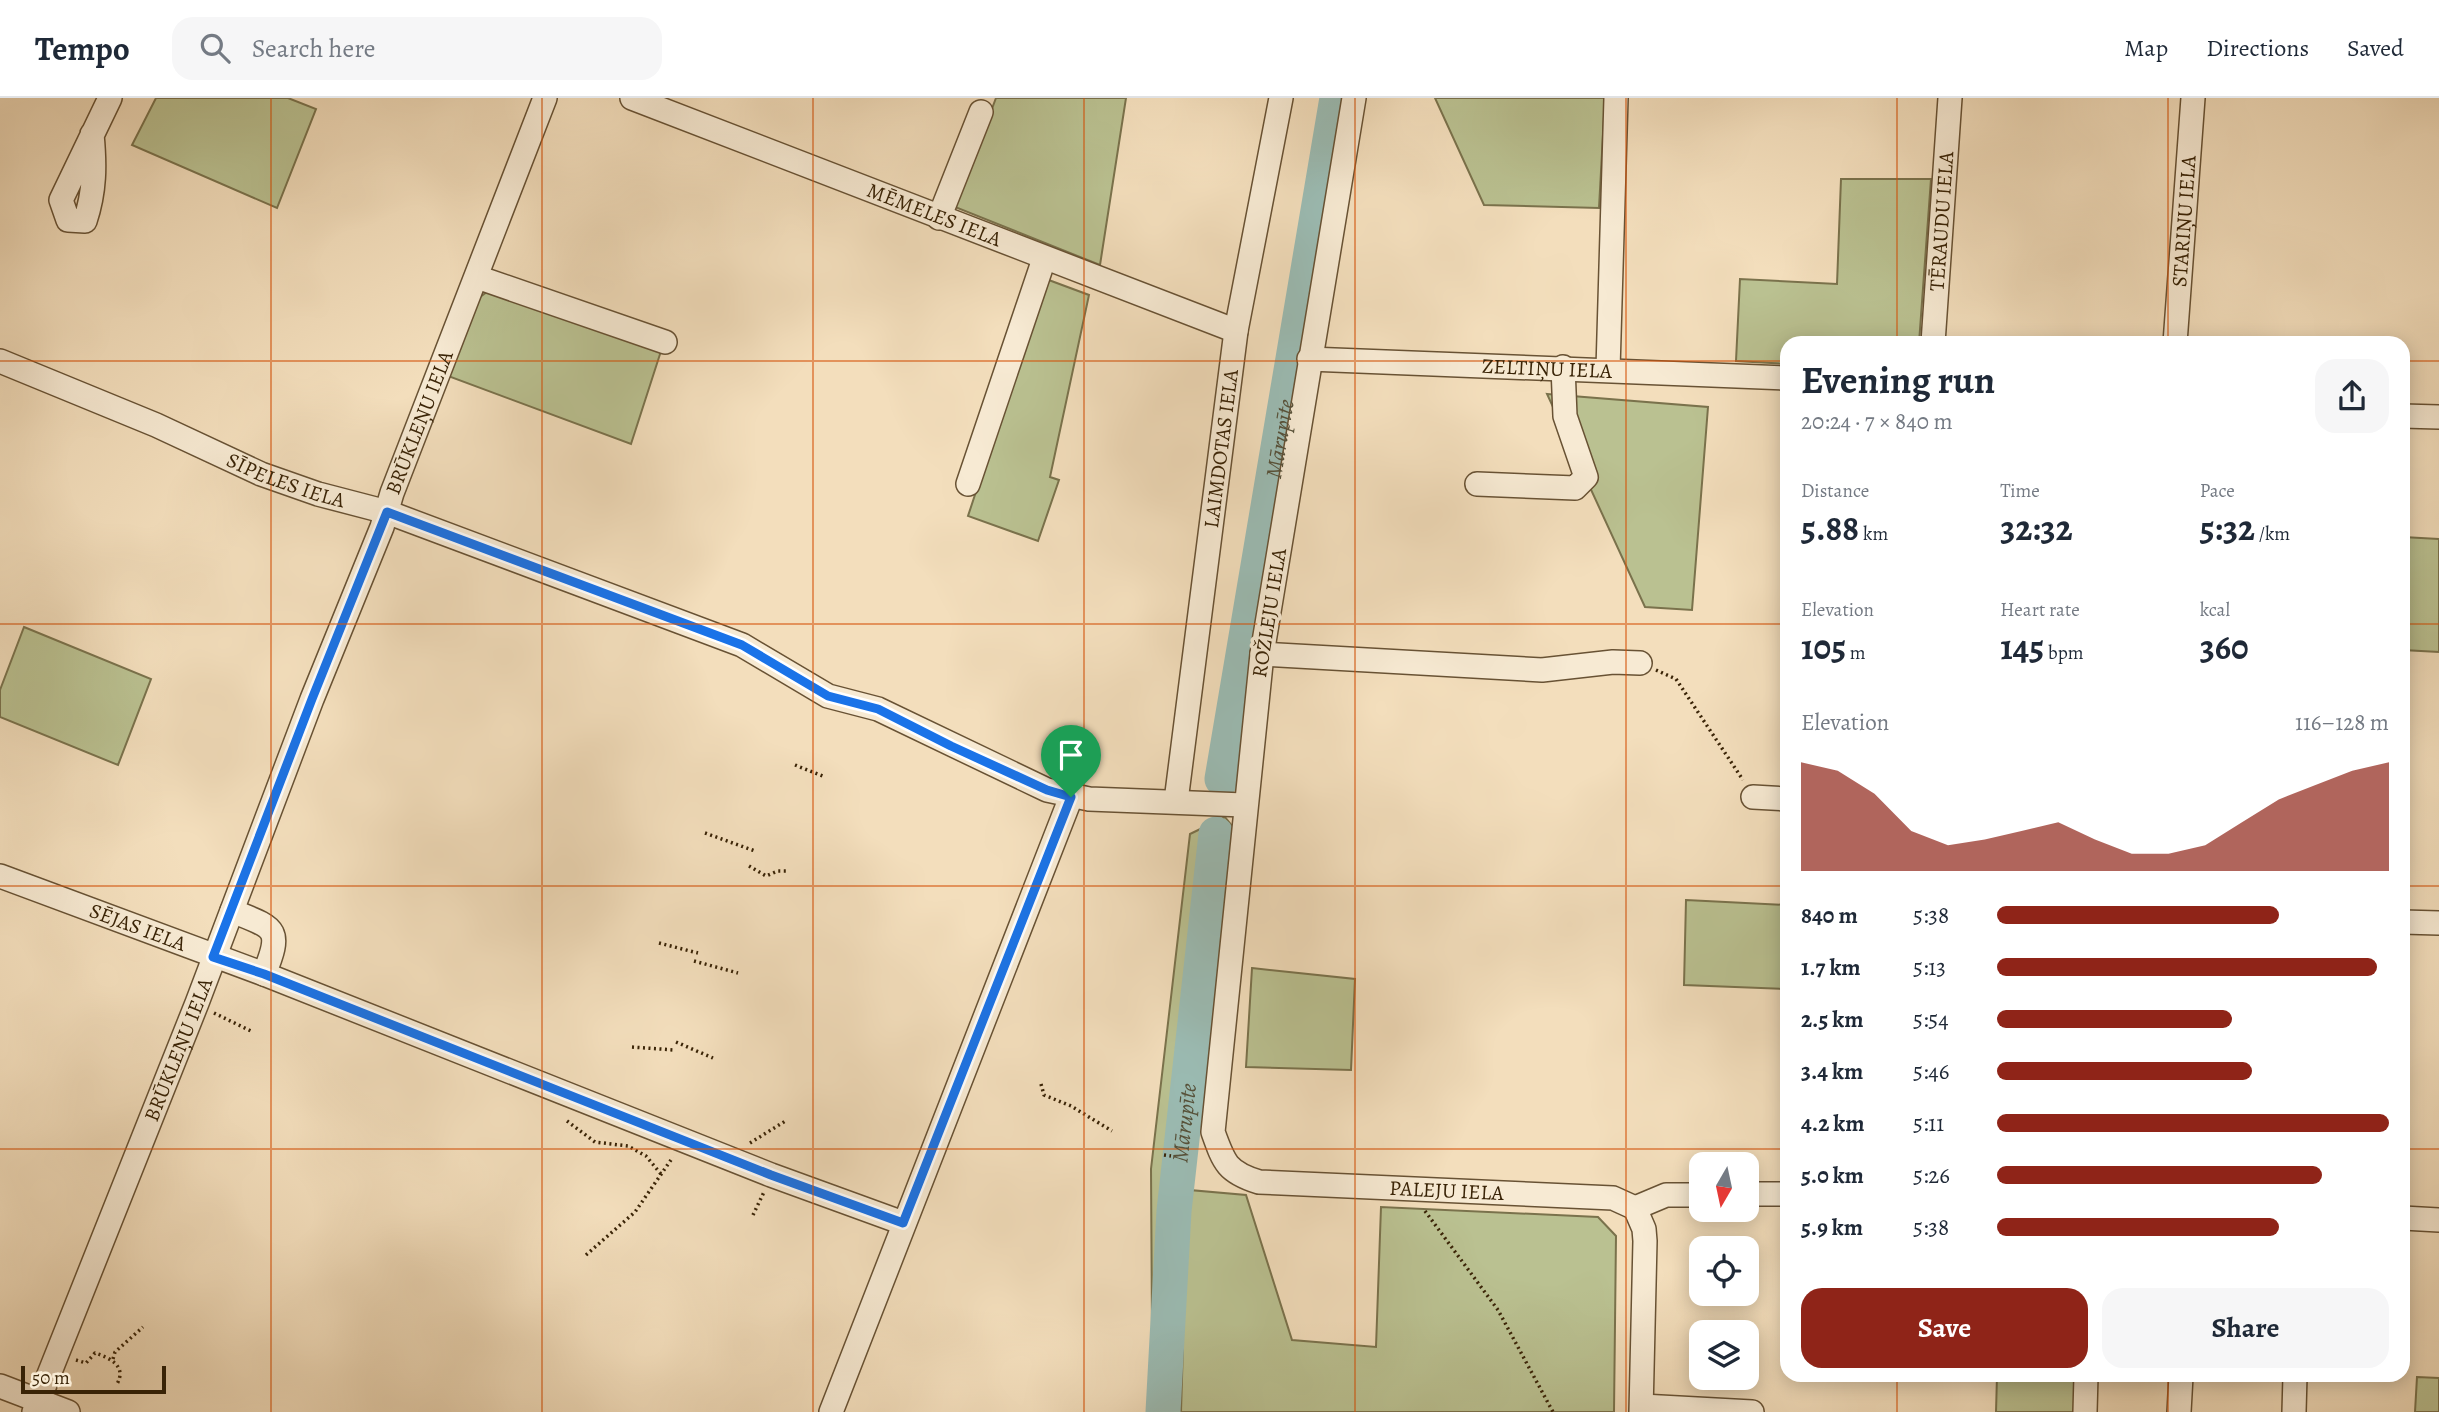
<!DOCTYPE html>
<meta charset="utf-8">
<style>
:root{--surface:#fff;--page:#f6f6f7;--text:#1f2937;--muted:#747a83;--line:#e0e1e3;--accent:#8f2418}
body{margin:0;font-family:Alegreya,serif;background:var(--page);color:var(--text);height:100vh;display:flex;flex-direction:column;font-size:26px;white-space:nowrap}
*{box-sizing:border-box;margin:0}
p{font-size:23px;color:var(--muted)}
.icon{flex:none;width:38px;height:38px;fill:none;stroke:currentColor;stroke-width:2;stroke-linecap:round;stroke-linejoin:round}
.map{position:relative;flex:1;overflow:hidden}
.side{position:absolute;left:1780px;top:238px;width:630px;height:1046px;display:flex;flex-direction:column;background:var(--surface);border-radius:21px;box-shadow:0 4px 18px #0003}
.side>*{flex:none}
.needle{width:46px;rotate:189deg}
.buttons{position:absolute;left:1689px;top:1054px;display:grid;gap:14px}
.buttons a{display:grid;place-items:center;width:70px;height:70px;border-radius:14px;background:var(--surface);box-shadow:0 4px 18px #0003;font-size:35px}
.scale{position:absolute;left:21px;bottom:18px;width:145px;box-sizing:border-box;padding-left:7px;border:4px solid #392306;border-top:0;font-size:19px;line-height:24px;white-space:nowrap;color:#392306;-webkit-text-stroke:5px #f7ead3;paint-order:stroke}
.pin{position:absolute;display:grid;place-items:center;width:60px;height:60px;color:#fff;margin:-72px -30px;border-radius:50% 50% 50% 0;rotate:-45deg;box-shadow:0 0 7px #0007}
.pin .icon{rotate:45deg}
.round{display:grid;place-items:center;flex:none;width:74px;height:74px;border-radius:21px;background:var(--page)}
.overview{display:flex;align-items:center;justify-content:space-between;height:119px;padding:0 21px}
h1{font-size:38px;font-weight:700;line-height:52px}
.figures{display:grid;grid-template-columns:repeat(3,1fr);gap:10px;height:119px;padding:7px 21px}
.figures div{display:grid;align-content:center}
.figures b{font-size:35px;font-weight:700}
.figures small{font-size:19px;font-weight:400}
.figures p{font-size:19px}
.chart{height:196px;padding:14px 21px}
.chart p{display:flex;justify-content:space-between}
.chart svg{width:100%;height:126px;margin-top:7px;fill:var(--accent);opacity:.7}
.primary-button{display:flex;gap:14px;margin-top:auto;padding:14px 21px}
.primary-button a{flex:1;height:80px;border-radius:21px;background:var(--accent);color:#fff;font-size:28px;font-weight:700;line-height:80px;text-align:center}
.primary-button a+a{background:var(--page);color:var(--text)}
ul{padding:0 21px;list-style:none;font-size:23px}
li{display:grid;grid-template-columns:112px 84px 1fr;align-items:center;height:52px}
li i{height:18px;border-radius:9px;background:var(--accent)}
header{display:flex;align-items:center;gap:42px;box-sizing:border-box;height:98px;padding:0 35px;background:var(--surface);border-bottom:2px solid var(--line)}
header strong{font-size:33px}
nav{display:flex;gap:38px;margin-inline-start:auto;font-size:24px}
.search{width:490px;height:63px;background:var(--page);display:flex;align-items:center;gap:18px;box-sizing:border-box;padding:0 24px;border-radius:21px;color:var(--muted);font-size:26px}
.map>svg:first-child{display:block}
</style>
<header>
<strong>Tempo</strong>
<div class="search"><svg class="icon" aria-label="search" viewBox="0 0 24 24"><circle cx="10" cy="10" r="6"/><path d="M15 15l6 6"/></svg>Search here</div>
<nav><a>Map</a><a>Directions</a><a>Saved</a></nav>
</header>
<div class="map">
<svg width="2439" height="1314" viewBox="0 0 2439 1314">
<rect width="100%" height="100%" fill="#f3debc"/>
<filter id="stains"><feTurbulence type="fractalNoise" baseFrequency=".00286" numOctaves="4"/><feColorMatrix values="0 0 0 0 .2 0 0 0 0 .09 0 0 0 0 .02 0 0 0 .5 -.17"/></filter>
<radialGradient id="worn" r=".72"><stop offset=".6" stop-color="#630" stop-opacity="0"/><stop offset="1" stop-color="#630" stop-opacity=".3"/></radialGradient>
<g fill="#bac191" stroke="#7a724c" stroke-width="2">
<path d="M156 0H288L316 11 277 110 132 47Z"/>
<path d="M996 0H1126L1100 167 955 109Z"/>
<path d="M1435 0H1605L1599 110 1484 107Z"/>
<path d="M1841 81H1931L1919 245H1787V266L1736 263 1740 181 1837 186Z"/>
<path d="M1046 181 1089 197 1050 379 1059 382 1038 443 968 418Z"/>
<path d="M491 191 662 250 631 346 448 278 476 202Z"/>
<path d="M1547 296 1708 309 1692 512 1645 509Z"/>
<path d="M2403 439 2439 441V554L2403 552Z"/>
<path d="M24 529 151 581 118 667 0 619V592Z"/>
<path d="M1225 719 1233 729 1190 1092 1246 1097 1292 1242 1376 1249 1381 1109 1598 1119 1616 1138 1614 1314H1181L1183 1247 1179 1314H1148L1152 1230 1151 1071 1190 736Z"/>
<path d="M1686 802 1787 807V891L1684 887Z"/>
<path d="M1252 870 1355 881 1351 972 1246 969Z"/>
<path d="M1997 1278H2077L2075 1314H1996Z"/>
<path d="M2417 1279 2439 1280V1314H2415Z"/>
</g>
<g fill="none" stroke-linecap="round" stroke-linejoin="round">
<g stroke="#9bbcb4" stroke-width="35">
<path id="s1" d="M1222 681 1337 0"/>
<path id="s2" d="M1163 1314 1174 1113 1216 736"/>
</g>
<g stroke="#685234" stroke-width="26">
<g id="minor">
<path id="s3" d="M632 0 1236 233"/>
<path id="s4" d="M1354 0 1262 556 1213 1034C1224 1065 1227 1074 1259 1084L1613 1100 1635 1110"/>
<path d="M92 36C95 67 95 93 85 123L68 122 61 102 110 0"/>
<path d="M939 120 981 14"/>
<path d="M477 179 665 244"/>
<path id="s5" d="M1933 245 1950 0"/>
<path id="s6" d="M2175 245 2193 0"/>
<path id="s7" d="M1309 261 1787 280"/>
<path id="s8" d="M0 263 156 327 261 376 318 396 387 414 742 547 828 598 878 611 1047 692 1089 701 1244 707"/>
<path d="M1608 271 1616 0"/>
<path d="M2403 318 2439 319"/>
<path d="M968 386 1044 161"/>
<path d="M1477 386 1575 390 1586 379 1565 318 1563 269"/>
<path d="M1262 556 1542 572 1613 564 1640 565"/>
<path d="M1753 699 1787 701"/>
<path id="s9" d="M1176 703 1236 233 1281 0"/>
<path id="s10" d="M0 778 264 876 771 1077 903 1125"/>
<path d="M232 813C275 830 283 830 264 876"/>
<path d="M2403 824 2439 825"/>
<path d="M1746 1096H1787"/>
<path d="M1635 1110 1644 1131 1645 1143 1641 1314"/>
<path d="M1635 1110 1666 1097H1701"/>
<path d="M2403 1120 2439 1122"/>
<path d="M0 1288 68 1314"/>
<path d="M1642 1308 1752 1314"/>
<path id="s11" d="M34 1314 197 905 312 601 382 429 392 395 545 0"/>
<path d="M831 1314 1071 699"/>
<path d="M2085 1314 2086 1278"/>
<path d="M2179 1314 2181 1278"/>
<path d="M2294 1314 2295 1278"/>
</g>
</g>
<g stroke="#392306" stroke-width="3.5" stroke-dasharray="2 3.5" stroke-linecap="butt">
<path d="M1656 572 1676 581 1743 682"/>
<path d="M795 667 825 679"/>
<path d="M705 735 755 753"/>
<path d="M749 768 766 778 778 773H786"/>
<path d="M659 845 698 855"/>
<path d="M694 863 738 875"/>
<path d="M214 915 253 934"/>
<path d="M676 944 713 960"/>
<path d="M632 949 674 952"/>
<path d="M1041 986 1044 997 1071 1008 1112 1033"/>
<path d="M567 1023 595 1044 628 1048 646 1058 661 1076"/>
<path d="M750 1045 787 1022"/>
<path d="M1164 1057 1171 1058"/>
<path d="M1425 1113 1498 1212 1553 1314"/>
<path d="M753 1117 764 1094"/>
<path d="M586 1157 635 1114 673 1059"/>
<path d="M113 1261 115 1254 143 1229"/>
<path d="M76 1262 86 1265 95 1255C110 1260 127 1268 117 1286"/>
</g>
<use href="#minor" stroke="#f7ead3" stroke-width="23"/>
</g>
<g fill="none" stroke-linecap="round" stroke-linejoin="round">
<g stroke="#fff" stroke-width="14">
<path id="route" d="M387 414 742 547 828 598 878 611 951 648 1047 692 1071 699 903 1125 771 1077 264 876 213 859 312 601Z"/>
</g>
<use href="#route" stroke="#1a73e8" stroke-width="9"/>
</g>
<path fill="none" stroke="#d6540b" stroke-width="2" stroke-opacity="0.55" d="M271 0V1314M542 0V1314M813 0V1314M1084 0V1314M1355 0V1314M1626 0V1314M1897 0V245M2168 0V245M0 263H1787M2403 263H2439M0 526H1787M2403 526H2439M0 788H1787M2403 788H2439M0 1051H1787M2403 1051H2439M1897 1278V1314M2168 1278V1314"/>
<g text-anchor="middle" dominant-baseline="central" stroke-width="7" stroke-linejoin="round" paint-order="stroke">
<g font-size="21" fill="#392306" stroke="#f7ead3">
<text stroke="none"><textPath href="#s3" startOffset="324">MĒMELES IELA</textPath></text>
<text stroke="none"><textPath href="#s6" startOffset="122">STARIŅU IELA</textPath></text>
<text stroke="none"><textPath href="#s5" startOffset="122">TĒRAUDU IELA</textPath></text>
<text stroke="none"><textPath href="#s7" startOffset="238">ZELTIŅU IELA</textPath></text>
<text stroke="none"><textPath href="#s11" startOffset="1062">BRŪKLEŅU IELA</textPath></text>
<text stroke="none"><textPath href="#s9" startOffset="355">LAIMDOTAS IELA</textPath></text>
<text stroke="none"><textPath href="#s8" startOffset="310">SĪPELES IELA</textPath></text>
<text transform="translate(1269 515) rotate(-81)">ROŽLEJU IELA</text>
<text stroke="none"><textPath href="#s10" startOffset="147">SĒJAS IELA</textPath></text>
<text stroke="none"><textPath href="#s11" startOffset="390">BRŪKLEŅU IELA</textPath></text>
<text stroke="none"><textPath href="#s4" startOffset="1304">PALEJU IELA</textPath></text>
</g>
<g font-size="23" font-style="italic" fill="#56513a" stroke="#f7ead3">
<text stroke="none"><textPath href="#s1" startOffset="345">Mārupīte</textPath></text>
<text stroke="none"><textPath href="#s2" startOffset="290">Mārupīte</textPath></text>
</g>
</g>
<rect width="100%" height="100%" filter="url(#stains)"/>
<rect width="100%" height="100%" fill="url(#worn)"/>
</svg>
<div class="buttons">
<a><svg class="needle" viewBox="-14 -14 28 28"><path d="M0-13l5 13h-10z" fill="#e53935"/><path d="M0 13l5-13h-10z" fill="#747a83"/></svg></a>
<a><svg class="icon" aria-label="locate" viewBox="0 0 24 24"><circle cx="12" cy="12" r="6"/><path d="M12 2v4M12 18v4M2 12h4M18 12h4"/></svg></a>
<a><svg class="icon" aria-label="layers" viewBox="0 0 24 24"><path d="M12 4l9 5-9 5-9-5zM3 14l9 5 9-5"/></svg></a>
</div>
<div class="scale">50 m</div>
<div class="pin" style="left:1071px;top:699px;background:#1e9e55"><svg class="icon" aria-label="arrive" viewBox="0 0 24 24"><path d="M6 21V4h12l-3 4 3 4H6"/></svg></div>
<section class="side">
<div class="overview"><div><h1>Evening run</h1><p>20:24 · 7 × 840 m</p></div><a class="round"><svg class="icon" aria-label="share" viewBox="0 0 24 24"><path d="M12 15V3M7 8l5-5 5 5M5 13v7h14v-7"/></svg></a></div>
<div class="figures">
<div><p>Distance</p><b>5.88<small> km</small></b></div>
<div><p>Time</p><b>32:32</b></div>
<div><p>Pace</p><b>5:32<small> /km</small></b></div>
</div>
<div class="figures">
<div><p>Elevation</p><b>105<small> m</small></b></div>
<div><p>Heart rate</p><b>145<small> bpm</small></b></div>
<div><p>kcal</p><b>360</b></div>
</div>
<div class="chart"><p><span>Elevation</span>116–128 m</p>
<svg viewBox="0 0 160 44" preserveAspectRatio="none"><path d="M0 44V6L10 9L20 17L30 30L40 35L50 33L60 30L70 27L80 33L90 38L100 38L110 35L120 27L130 19L140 14L150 9L160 6V44z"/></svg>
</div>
<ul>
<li><b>840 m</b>5:38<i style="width:72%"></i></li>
<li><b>1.7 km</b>5:13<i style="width:97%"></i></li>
<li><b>2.5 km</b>5:54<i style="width:60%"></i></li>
<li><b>3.4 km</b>5:46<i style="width:65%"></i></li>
<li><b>4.2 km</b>5:11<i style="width:100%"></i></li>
<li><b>5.0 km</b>5:26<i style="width:83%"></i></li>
<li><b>5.9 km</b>5:38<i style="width:72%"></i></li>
</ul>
<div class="primary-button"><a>Save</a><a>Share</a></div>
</section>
</div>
